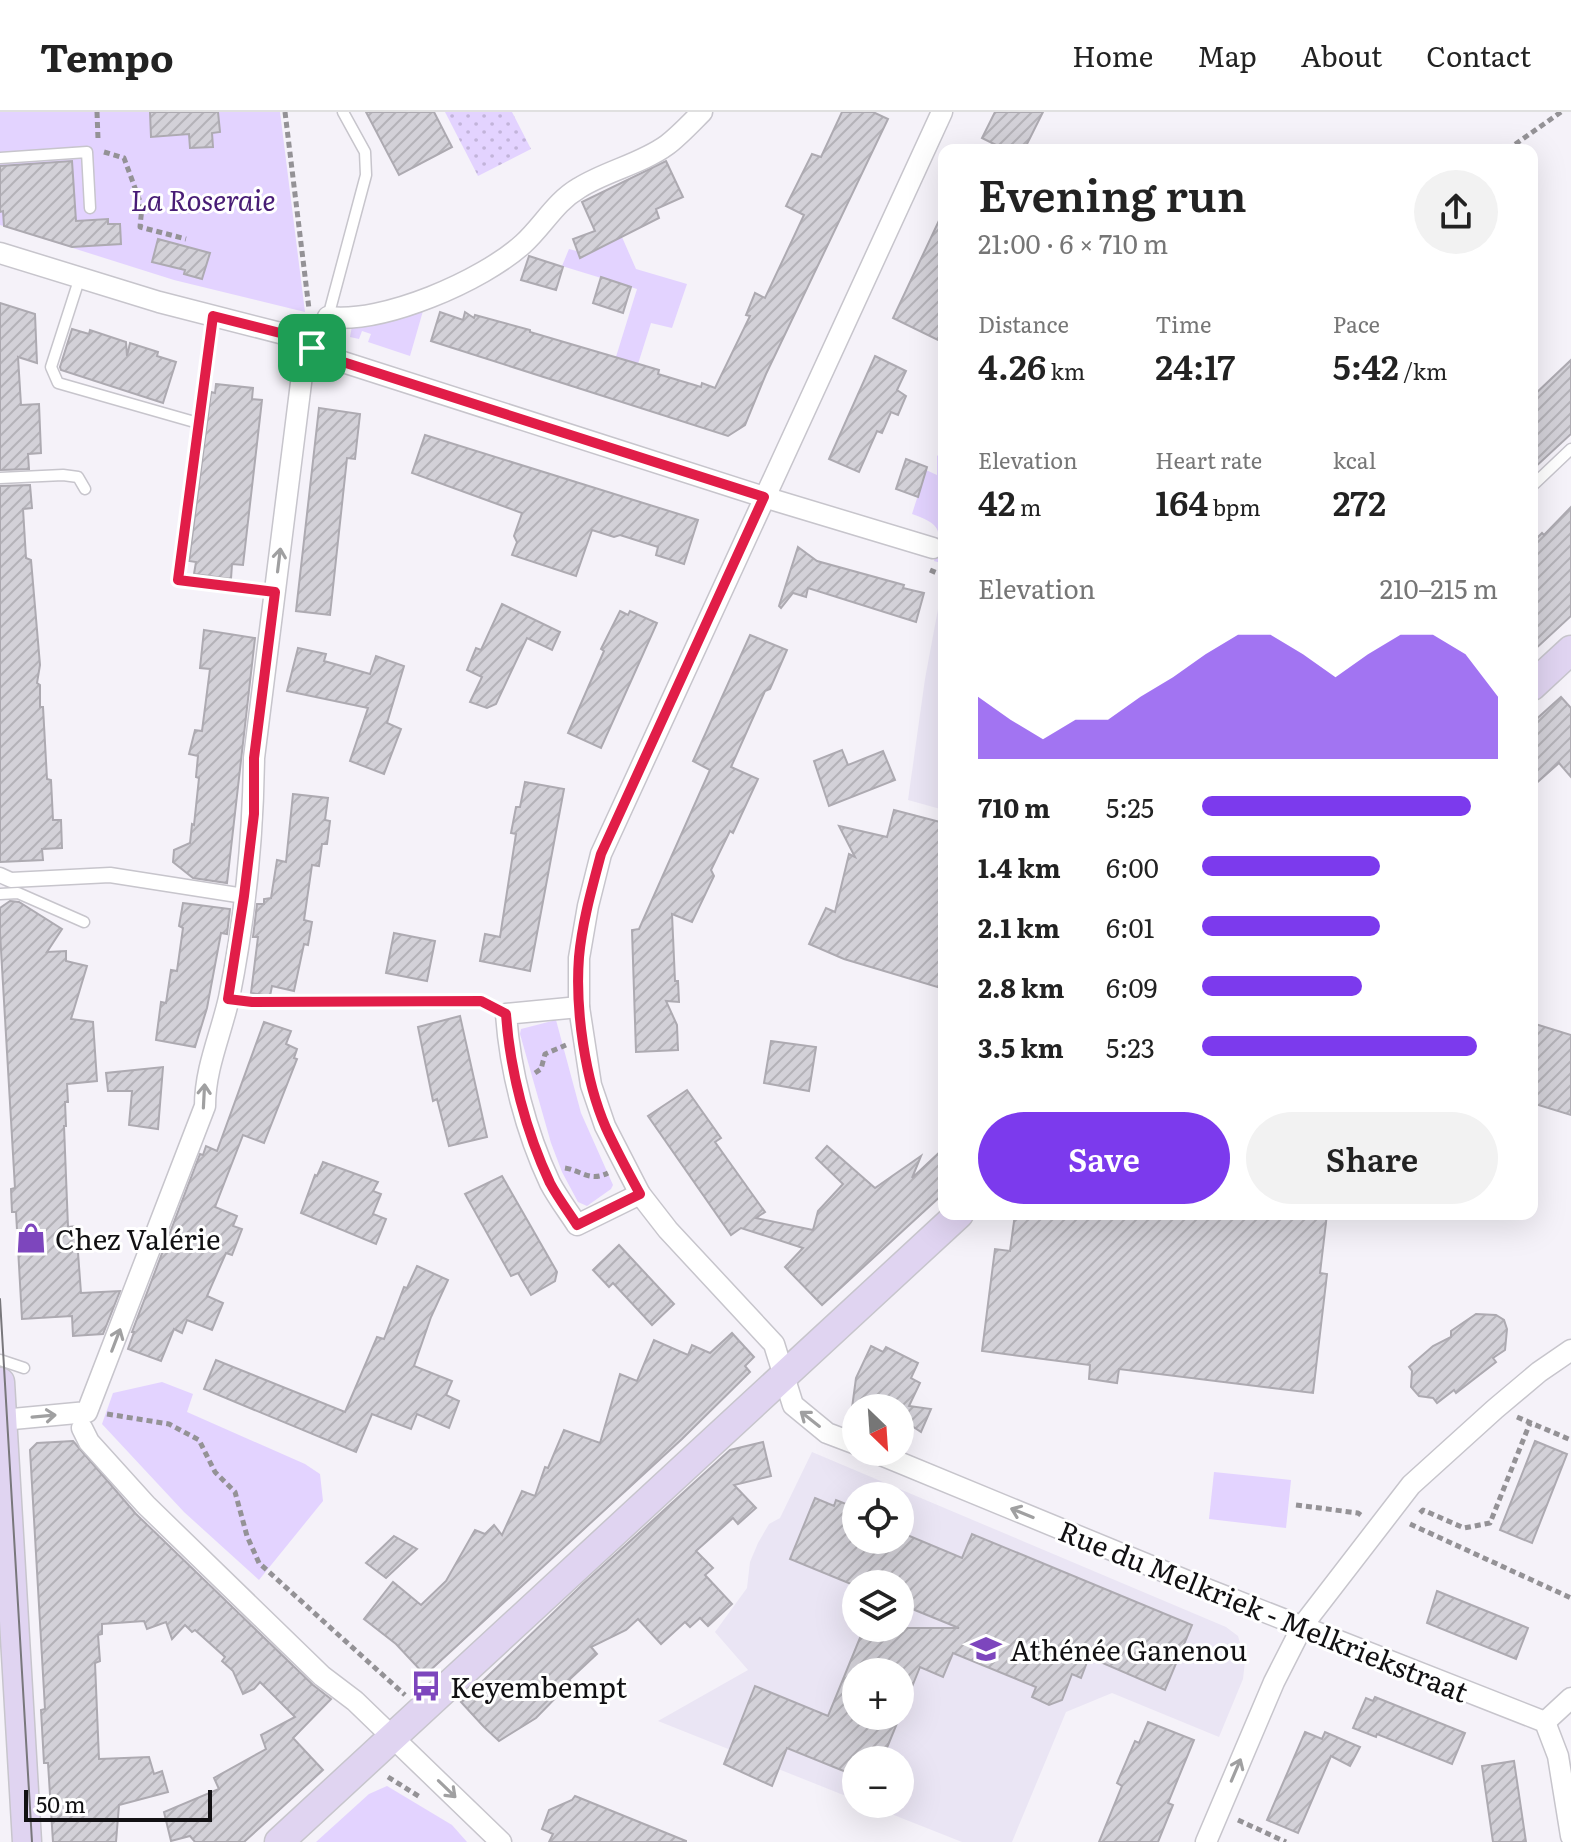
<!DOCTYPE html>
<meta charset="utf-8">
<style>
:root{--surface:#fff;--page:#f2f2f2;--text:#222;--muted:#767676;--line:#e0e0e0;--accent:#7c3aed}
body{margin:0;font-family:Literata,serif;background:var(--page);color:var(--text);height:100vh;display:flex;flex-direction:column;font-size:30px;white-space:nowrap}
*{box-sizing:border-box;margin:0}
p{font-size:26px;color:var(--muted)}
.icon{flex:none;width:44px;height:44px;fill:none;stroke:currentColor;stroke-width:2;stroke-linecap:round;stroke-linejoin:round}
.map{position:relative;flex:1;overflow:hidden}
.details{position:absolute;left:938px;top:32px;width:600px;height:1076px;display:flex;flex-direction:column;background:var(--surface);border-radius:16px;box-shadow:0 8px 32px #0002}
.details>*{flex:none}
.needle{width:52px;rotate:155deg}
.controls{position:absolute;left:842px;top:1282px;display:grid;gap:16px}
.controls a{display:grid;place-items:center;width:72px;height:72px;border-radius:50%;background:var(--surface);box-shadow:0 8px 32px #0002;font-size:40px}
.scale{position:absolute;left:24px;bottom:20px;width:188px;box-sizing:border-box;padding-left:8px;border:4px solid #121113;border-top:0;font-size:22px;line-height:28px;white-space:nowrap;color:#121113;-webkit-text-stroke:6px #fff;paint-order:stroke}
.pin{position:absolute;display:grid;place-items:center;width:68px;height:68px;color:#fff;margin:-34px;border-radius:16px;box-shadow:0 4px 12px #0006}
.round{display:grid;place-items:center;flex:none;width:84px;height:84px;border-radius:42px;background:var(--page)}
.overview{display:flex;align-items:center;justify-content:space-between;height:136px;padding:0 40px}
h1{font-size:44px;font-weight:600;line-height:60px}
.stats{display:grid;grid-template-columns:repeat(3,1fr);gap:12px;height:136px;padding:8px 40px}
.stats div{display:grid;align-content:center}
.stats b{font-size:34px;font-weight:600}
.stats small{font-size:22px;font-weight:400}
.stats p{font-size:22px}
.chart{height:224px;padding:16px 40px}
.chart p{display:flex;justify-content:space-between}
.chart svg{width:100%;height:144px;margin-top:8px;fill:var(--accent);opacity:.7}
.action{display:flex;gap:16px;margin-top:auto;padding:16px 40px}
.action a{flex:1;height:92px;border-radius:48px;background:var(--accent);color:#fff;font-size:32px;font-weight:600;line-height:92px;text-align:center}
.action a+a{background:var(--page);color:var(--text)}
ul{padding:0 40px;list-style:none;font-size:26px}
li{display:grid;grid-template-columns:128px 96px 1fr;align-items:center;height:60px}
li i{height:20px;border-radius:10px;background:var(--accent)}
header{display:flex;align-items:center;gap:48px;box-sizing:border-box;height:112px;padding:0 40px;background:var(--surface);border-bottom:2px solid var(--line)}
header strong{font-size:38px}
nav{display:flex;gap:44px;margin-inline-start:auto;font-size:28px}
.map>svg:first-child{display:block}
</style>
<header>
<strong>Tempo</strong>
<nav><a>Home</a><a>Map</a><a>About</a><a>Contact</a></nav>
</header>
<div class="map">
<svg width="1571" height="1730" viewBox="0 0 1571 1730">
<defs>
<pattern id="grass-dots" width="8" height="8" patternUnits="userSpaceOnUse" patternTransform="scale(2)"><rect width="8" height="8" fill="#e3d3ff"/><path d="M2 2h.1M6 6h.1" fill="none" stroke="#c2b4da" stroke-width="1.8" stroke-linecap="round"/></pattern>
<pattern id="building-hatch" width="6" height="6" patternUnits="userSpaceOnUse" patternTransform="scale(2)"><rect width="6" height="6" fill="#d3d1d8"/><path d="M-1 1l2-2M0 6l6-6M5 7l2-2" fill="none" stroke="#b4b2b8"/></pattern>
</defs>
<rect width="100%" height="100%" fill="#f5f2f9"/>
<g fill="#eae5f4" fill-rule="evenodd">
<path d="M944 452V698L908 688 925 567 941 481 940 465Z"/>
<path d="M812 1340 1226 1515 1238 1524 1245 1549 1243 1567 1219 1625 1112 1581 1066 1600 1012 1730H962L866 1692H900V1648H856V1688L658 1609 748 1558 715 1520 747 1476 750 1450 758 1431 769 1412 780 1406ZM856 1384H900V1428H856ZM856 1472H900V1516H856ZM856 1560H900V1604H856Z"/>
</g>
<path fill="url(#grass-dots)" d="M445 0H512L531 37 478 64Z"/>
<g fill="#e3d3ff">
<path d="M0 0H280L305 200 174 168 0 113Z"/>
<path d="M618 116 636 157 687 172 672 216 651 211 638 252 615 248 637 177 562 154 569 137 588 142 601 136 596 125Z"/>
<path d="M425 192 410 244 368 230 371 222 362 219 359 227 350 225 352 214Z"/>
<path d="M944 338V452L934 449C943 420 942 412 912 402L926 358 937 363V344Z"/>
<path d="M556 908 581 1001 613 1073 611 1077 587 1094 578 1090 562 1060 551 1031 520 922 521 917Z"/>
<path d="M162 1270 193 1282 187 1300 305 1352 320 1362 323 1389 259 1468 184 1400 102 1312 113 1281Z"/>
<path d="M1214 1360 1291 1368 1286 1416 1209 1407Z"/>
<path d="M387 1674 452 1713 467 1730H316L369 1682Z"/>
</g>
<g fill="url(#building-hatch)" stroke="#adaab1" stroke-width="2">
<path d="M150 0H218L220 20 212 21 213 35 190 36 189 22 151 25Z"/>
<path d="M366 0H434L452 35 399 63Z"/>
<path d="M842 0H873L888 7 766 262 745 313 728 324 431 229 440 200 463 208 465 200 474 206 475 203 530 218V220L659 258 658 262 701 275 702 271 715 276 750 204 746 203 755 181 765 186 804 103 786 94 812 42 821 45Z"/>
<path d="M995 0H1043L1024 38H1006L982 26Z"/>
<path d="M72 49 76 109 108 107V112H120L121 132 72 135 4 114 3 99 0 100V54Z"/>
<path d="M666 49 683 85 656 97 659 106 580 146 573 127 595 119 582 90Z"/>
<path d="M944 98V231L893 206Z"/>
<path d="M158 127 210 141 202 167 184 162 185 158 152 150Z"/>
<path d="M529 144 563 155 556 178 521 168Z"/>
<path d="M601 165 631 175 623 201 593 191Z"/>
<path d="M0 191 35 202 37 251 18 245 21 293 39 292 41 341 28 342 29 357 0 358Z"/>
<path d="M72 217 89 222 90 218 126 230 127 244 130 231 158 240 157 244 176 250 163 291 61 258 60 255Z"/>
<path d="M875 244 906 259 897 278 906 284 898 303 891 300 882 321 877 319 859 360 829 347Z"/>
<path d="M1571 248V322L1532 358V285Z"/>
<path d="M216 272 253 276 252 287 262 288 243 453 232 452 231 467 194 462 196 450 189 449 211 280 215 281Z"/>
<path d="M319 296 360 302 355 347 347 346 330 503 296 499Z"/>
<path d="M425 323 698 408 684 452 656 443 658 435 620 423 614 425 592 418 576 464 512 443 517 430 514 424 522 401 412 361Z"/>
<path d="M906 347 927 355 918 385 896 377Z"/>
<path d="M30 373 32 396 23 397 26 446 31 448 40 553 37 571 40 573V595H43L47 667 51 668 53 708H61L62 736 42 737 43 748 0 750V374Z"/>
<path d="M1571 395V504L1532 540V431L1542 421 1544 423Z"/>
<path d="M798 435 817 449 904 473 903 476 924 481 916 510 808 476 806 485 793 481 781 496 779 494Z"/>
<path d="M502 492 560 520 552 538 527 526 496 592 487 596 470 590 482 565 467 558 476 536 481 538Z"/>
<path d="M620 499 628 503 630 499 657 511 601 636 568 621 604 539 601 537Z"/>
<path d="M204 518 255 526 227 771 193 766 173 750 174 738 190 731 192 712 194 713 199 666 196 665 198 644 189 642 195 618 202 619 210 557 200 556Z"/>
<path d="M750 523 787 538 770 577 765 579 731 655 758 667 733 721 730 719 711 758 714 764 692 810 672 802 675 869H678L679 890 666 889 677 913 678 938 636 940 632 818 639 817 710 658 693 649Z"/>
<path d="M298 536 326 542 324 549 370 562 376 544 404 554 387 611 401 617 384 662 350 649 368 596 287 579Z"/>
<path d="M1561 585 1571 596V665L1559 651 1532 675V611Z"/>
<path d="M842 638 848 653 883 639 895 668 829 694 814 649Z"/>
<path d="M525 670 564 677 530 859 480 849 485 822 500 825 516 722 511 721 516 695H520Z"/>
<path d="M293 682 328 686 325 708 330 709 327 732H322L319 754 312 753 304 808 312 810 308 833 304 832 294 879 272 874 270 884 251 881 258 825H253L257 792H264V787L271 786 277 748 286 750Z"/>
<path d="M894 698 944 711V877L844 847 809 832 826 796 835 800 849 742 855 745 839 714 887 725Z"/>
<path d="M10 789 19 790 62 817 47 840 66 839V849L87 854 71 907 93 910 97 969 67 972 68 990H65L66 1014H64L68 1115 76 1114 81 1181 120 1179 103 1222 73 1224 72 1204 22 1207 16 1100H12L11 1077 15 1076 0 821V796Z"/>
<path d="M183 791 230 797 227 822 221 821 207 896 195 935 156 928 161 890 166 891 171 858 177 859 183 816 179 814Z"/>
<path d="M394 821 435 829 427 869 386 861Z"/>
<path d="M460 904 487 1025 449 1034 437 987 433 989 418 915Z"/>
<path d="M264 910 291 919 286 932 297 937 294 946 297 947 264 1031 243 1023 215 1095 237 1104 233 1114 242 1117 232 1143 226 1141 207 1184 223 1191 212 1218 187 1208 182 1221 174 1217 161 1249 128 1237 134 1220H132L200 1042 203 1043 206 1034 217 1039Z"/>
<path d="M1532 911 1571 923V1003L1532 991Z"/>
<path d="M771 929 816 935 809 979 764 971Z"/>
<path d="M163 955 158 1017 129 1013 132 979H108L106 961Z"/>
<path d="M687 978 721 1026 715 1030 765 1100 756 1106 813 1118 818 1099 843 1072 816 1046 827 1034 875 1076 921 1044 912 1066 944 1036V1081L822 1193 785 1155 803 1136 741 1116 731 1123 648 1004Z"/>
<path d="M323 1050 378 1070 373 1079 381 1082 373 1102 386 1107 376 1132 301 1101 315 1063 317 1064Z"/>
<path d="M502 1064 557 1160 555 1169 531 1183 518 1161 511 1164 465 1082Z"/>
<path d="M1015 1102H1327L1320 1161 1327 1162 1313 1281 1119 1257 1117 1271 1089 1267 1090 1253 982 1239 995 1137 1010 1139Z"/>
<path d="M619 1133 674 1192 652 1213 613 1171 609 1175 593 1158Z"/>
<path d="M417 1154 448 1168 431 1205 414 1254 452 1269 446 1283 459 1289 449 1316 417 1302 411 1317 372 1302 356 1340 204 1277 216 1248 345 1300 377 1225 384 1227 404 1175 407 1176Z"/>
<path d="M1476 1202 1496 1203 1504 1208 1507 1217 1505 1238 1493 1246 1496 1250 1456 1281 1454 1278 1437 1291 1433 1286 1419 1284 1411 1275 1412 1259 1409 1255 1433 1234 1451 1225V1219Z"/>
<path d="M732 1221 754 1245 745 1254 750 1260 682 1327 425 1563 396 1532 364 1507 393 1470 421 1493 446 1469 475 1418 485 1422 494 1413 502 1423 522 1379 535 1384 545 1355 548 1356 564 1318 600 1331 620 1262 637 1269 654 1228 688 1243 692 1233 710 1241Z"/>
<path d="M871 1234 883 1240 886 1235 918 1251 911 1266 920 1271 909 1294 931 1297 921 1320 900 1306V1296H852L856 1266Z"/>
<path d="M73 1329 136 1402 313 1573 331 1587 293 1626 323 1658 244 1730H195L190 1724 171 1729 164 1700 219 1677 214 1666 266 1637 261 1623 295 1605 260 1570 254 1577 243 1582 233 1559 222 1549 225 1545 195 1518 192 1520 185 1513 172 1527 166 1510 147 1517 144 1509 102 1512V1522L98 1523 100 1549 95 1551 99 1647 149 1645 154 1662 162 1659 168 1680 119 1693 116 1730H53L48 1651H44L41 1598 45 1597 30 1338 37 1331Z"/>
<path d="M1535 1329 1567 1342 1532 1431 1500 1418Z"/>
<path d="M763 1330 771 1364 734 1373 756 1396 738 1412 733 1406 696 1439 713 1456 705 1463 732 1492 708 1514 700 1506 690 1515 685 1510 661 1532 638 1507 626 1518 591 1535 597 1542 569 1568 571 1570 536 1606 499 1629 484 1615 461 1590 583 1472 730 1338Z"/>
<path d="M815 1386 834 1394 836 1388 856 1396V1422L854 1428H900V1420L962 1446 972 1422 1192 1513 1165 1578 1089 1545 1081 1566 1072 1562 1062 1588 1049 1593 1032 1585 1036 1575 953 1541 943 1565 920 1555 901 1602 900 1560H856V1604H900L882 1648H856V1664L787 1636 772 1674 724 1652 755 1574 828 1604 864 1516H959L900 1492V1472H851L790 1447Z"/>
<path d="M394 1424 417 1437 386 1466 366 1451Z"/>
<path d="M1437 1479 1528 1516 1516 1547 1427 1511Z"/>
<path d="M1375 1585 1465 1621 1452 1652 1377 1622 1376 1625 1353 1616 1366 1586 1373 1589Z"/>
<path d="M1148 1610 1194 1628 1168 1691 1173 1693 1158 1730H1099L1122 1674 1117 1671 1135 1629 1139 1631Z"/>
<path d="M1305 1620 1322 1627 1325 1620 1360 1635 1350 1654 1331 1644 1298 1721 1267 1708Z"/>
<path d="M1514 1649 1526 1730H1493L1482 1654Z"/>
<path d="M575 1684 686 1729V1730H549L553 1722 542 1717 549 1698 572 1688Z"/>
</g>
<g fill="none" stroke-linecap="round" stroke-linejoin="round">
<g stroke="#c7c5cc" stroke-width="13">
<g id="service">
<path d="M0 46 87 40 90 96"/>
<path d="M80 165 51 255 58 271 198 311"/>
<path d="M328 205 366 63 365 40 343 0"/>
<path d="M0 366 63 363 78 365 85 377"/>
<path d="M1532 374 1571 337"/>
<path d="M178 468 213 204"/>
<path d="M0 782 18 781 84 810"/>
<path d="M0 1248 24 1256"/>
</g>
</g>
<g stroke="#c7c5cc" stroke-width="17">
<path id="pedestrian" d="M0 763 11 768 110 763 244 784"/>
</g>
<g stroke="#c7c5cc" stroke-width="23">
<g id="minor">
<path d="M0 141 159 190 288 223 343 250 764 385 933 436"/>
<path d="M579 895 506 902C510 959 526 1020 550 1071 558 1086 568 1099 577 1113L640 1082"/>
<path d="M2 1308 87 1300 205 994C205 956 221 922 229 886 245 807 253 726 254 646L302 263 328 205C383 212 482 169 523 132 543 114 555 90 579 76 606 59 641 52 667 33 679 24 691 11 702 0"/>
<path d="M82 1316 89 1330 146 1393 322 1564 355 1589 501 1730"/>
<path d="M856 1332 827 1321 793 1293 774 1232 668 1118 640 1082 605 1014 591 973 579 895V846L588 794 601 742 942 0"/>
<path d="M874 1340 1209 1478 1545 1610 1558 1644 1571 1724"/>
<path d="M1545 1610 1571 1586"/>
<path d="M1206 1730 1274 1570 1303 1513 1411 1373 1495 1297 1539 1260 1571 1238"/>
</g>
</g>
<g stroke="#c7c5cc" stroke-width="31">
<g id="secondary">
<path d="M1532 574 1571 538"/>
<path d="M0 1270 27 1730"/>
<path d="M279 1730 959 1102"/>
</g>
</g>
<g stroke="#949296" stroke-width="5" stroke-dasharray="6 4" stroke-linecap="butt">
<path d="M97 0 98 27"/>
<path d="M285 0 309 197"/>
<path d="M1507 38 1561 0"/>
<path d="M104 40 124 46 142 95 140 115 186 127"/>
<path d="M930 458 944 464"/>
<path d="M193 470 254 477"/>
<path d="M250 890 481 889 488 893"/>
<path d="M535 961 541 957 545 942 566 933"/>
<path d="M565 1056C582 1059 590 1070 608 1061"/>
<path d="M107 1302 169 1312 199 1328 215 1360 235 1380 247 1424 259 1451 405 1583"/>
<path d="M1517 1305 1571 1328"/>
<path d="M1296 1393 1358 1401 1362 1404"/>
<path d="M1420 1401 1423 1398 1464 1416 1490 1411 1530 1311"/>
<path d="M1410 1412 1571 1486"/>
<path d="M388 1665 420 1685"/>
<path d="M1238 1708 1286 1730"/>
</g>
<use href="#service" stroke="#fff" stroke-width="10"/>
<use href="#pedestrian" stroke="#fff" stroke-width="14"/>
<use href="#minor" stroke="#fff" stroke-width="20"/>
<use href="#secondary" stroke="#e0d4f1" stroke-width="28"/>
<path stroke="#78777b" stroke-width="2" d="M0 1187 32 1730"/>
</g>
<defs><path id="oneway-shaft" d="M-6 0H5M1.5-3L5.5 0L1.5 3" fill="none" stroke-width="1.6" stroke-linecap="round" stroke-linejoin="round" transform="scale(2)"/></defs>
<g stroke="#a0a0a1">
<use href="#oneway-shaft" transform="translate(279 448) rotate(-83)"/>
<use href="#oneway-shaft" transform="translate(204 984) rotate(-87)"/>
<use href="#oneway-shaft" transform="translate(116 1228) rotate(-69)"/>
<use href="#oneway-shaft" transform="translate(44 1304) rotate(-5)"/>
<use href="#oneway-shaft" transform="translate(810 1307) rotate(-142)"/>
<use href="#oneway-shaft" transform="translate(1022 1401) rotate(-158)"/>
<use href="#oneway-shaft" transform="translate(1236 1658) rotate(-67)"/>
<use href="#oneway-shaft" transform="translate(447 1677) rotate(44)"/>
</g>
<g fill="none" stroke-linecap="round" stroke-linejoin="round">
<g stroke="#fff" stroke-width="16">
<path id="route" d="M213 204 288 223 343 250 764 385 601 742C592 776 582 811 579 845 575 897 585 968 606 1016 616 1038 628 1060 640 1082L577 1113C568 1099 558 1086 550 1071 526 1020 510 959 506 902L481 889 252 890 228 887 244 784 254 702V646L275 480 178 468Z"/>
</g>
<use href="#route" stroke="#e11d48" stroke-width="10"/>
</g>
<defs>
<g id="shop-bare" transform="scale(2.4)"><path d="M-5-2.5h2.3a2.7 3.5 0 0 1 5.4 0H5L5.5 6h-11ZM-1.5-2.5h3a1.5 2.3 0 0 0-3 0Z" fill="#7d46bd" stroke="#fff" stroke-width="2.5" paint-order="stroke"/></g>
<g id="school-bare" transform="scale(2.4)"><path d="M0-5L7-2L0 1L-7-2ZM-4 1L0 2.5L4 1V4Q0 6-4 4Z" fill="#7d46bd" stroke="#fff" stroke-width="2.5" paint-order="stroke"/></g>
<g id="bus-bare" transform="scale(2.4)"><path d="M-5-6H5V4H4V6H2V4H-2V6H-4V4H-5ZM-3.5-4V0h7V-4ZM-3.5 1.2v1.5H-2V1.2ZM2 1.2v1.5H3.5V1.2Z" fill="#7d46bd" stroke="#fff" stroke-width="2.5" paint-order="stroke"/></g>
</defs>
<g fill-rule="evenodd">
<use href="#shop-bare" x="31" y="1126"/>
<use href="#school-bare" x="986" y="1537"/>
<use href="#bus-bare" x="426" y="1574"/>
</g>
<g text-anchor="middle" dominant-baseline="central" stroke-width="6" stroke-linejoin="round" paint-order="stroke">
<g font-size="28" font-style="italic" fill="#481c75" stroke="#fff">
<text x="203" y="87">La Roseraie</text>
</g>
<g font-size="28" fill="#121113" stroke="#fff" text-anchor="start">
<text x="55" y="1126">Chez Valérie</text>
<text x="1010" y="1537">Athénée Ganenou</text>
<text x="450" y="1574">Keyembempt</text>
</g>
<g font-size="28" fill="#121113" stroke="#fff">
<text transform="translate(1264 1498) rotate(22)">Rue du Melkriek - Melkriekstraat</text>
</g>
</g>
</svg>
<div class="controls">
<a><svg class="needle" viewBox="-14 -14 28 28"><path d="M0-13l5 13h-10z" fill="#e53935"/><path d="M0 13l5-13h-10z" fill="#767676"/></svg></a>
<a><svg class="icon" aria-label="locate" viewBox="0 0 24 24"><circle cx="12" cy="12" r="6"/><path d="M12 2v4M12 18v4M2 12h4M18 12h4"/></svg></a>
<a><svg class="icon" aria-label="layers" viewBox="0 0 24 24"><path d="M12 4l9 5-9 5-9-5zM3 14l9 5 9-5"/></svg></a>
<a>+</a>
<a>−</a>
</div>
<div class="scale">50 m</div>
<div class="pin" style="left:312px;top:236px;background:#1e9e55"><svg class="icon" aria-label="arrive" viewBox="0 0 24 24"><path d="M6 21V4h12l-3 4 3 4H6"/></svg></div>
<section class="details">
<div class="overview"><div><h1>Evening run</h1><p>21:00 · 6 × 710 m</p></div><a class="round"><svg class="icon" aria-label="share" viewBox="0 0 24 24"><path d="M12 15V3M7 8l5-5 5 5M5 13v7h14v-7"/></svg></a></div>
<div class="stats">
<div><p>Distance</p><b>4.26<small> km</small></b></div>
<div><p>Time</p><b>24:17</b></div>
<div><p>Pace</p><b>5:42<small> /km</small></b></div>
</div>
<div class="stats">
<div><p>Elevation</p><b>42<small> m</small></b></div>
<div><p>Heart rate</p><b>164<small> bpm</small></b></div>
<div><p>kcal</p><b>272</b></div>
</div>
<div class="chart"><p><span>Elevation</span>210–215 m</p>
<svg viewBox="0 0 160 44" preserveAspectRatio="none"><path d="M0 44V25L10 32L20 38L30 32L40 32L50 25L60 19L70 12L80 6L90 6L100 12L110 19L120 12L130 6L140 6L150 12L160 25V44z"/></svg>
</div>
<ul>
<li><b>710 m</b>5:25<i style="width:91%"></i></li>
<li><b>1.4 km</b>6:00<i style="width:60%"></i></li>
<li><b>2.1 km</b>6:01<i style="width:60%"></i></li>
<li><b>2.8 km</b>6:09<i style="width:54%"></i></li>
<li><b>3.5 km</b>5:23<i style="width:93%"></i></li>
</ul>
<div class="action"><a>Save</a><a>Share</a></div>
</section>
</div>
